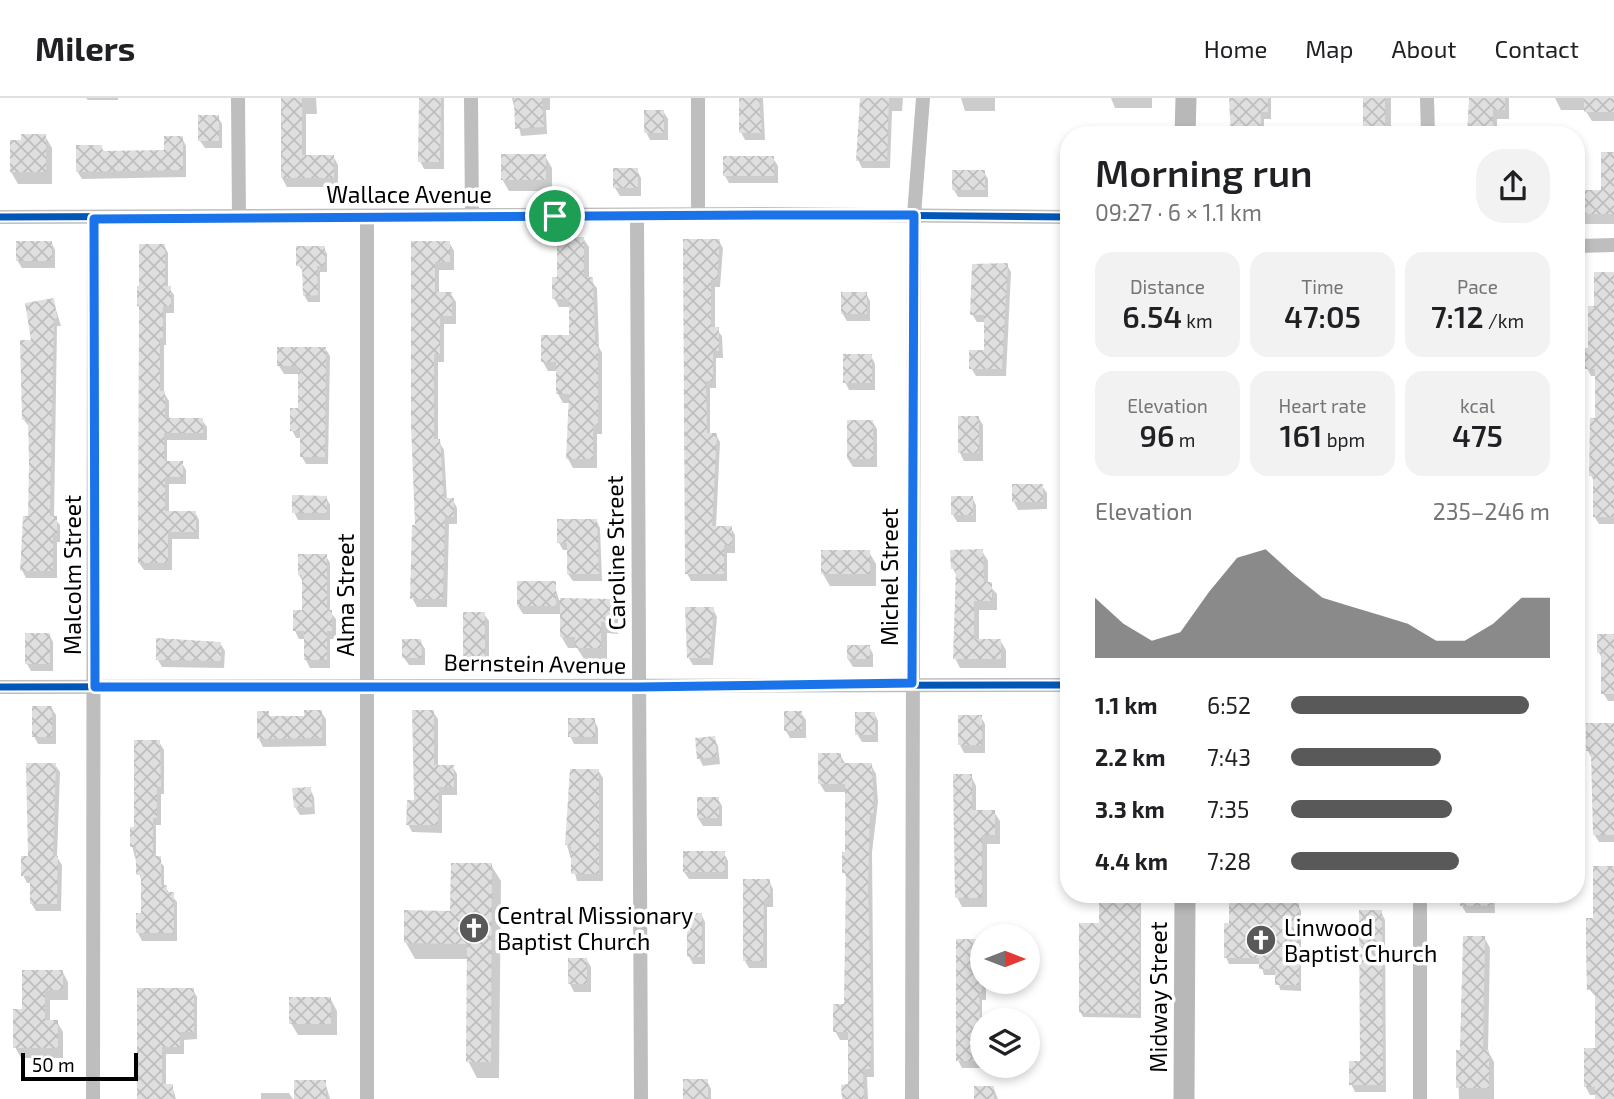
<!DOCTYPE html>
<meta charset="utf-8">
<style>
:root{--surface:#fff;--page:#f2f2f2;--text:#202124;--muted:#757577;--line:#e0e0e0;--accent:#595959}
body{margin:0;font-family:"Exo 2",sans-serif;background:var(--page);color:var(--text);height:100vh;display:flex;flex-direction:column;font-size:26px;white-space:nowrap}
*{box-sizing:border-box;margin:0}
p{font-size:23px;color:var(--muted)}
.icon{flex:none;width:38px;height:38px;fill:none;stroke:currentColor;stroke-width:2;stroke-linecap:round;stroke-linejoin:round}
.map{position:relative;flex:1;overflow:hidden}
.drawer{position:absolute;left:1060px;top:28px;width:525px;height:777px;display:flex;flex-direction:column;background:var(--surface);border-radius:28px;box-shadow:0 4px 10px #0003}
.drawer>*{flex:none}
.needle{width:46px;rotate:90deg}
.tools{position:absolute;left:970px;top:826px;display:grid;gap:14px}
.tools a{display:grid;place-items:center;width:70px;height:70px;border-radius:50%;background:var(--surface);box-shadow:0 4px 10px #0003;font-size:35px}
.scale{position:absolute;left:21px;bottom:18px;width:117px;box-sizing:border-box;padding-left:7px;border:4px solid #000;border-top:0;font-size:19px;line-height:24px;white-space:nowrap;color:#000;-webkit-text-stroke:5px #fff;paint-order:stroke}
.pin{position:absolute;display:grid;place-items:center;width:60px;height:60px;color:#fff;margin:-30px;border:4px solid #fff;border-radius:50%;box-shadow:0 2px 7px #0007}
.round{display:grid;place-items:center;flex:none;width:74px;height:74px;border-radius:28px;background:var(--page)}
.headline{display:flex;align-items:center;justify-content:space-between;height:119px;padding:0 35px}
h1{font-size:38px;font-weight:600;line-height:52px}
.metrics{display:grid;grid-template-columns:repeat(3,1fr);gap:10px;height:119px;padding:7px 35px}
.metrics div{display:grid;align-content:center;border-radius:18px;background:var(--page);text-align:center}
.metrics b{font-size:30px;font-weight:600}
.metrics small{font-size:19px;font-weight:400}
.metrics p{font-size:19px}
.chart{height:196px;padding:14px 35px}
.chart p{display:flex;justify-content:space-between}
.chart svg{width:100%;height:126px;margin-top:7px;fill:var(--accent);opacity:.7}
ul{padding:0 35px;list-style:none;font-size:23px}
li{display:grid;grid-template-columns:112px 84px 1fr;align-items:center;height:52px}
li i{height:18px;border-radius:9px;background:var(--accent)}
header{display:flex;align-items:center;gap:42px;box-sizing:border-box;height:98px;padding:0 35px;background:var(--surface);border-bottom:2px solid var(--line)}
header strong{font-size:33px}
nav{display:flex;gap:38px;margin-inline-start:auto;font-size:24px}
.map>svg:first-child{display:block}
</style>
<header>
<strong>Milers</strong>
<nav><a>Home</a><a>Map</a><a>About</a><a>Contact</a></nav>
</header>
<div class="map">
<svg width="1614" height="1001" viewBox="0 0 1614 1001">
<defs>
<pattern id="building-cross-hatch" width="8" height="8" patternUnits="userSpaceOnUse" patternTransform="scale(1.75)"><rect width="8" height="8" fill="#dfdfdf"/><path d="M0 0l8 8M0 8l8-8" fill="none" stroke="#bebebe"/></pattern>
</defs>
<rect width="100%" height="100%" fill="#fff"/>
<g fill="#0003">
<path d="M86 0H118V2H88Z"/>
<path d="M282 0H316L317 16H306V58H333L338 67V89H287L282 80Z"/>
<path d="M420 0H444V71H424L420 63Z"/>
<path d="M512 0H550V12H546L547 36 521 38Z"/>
<path d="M740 0H763L765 42H745L741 34Z"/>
<path d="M861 0H903L902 13H892L890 70H862L858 62Z"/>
<path d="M961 0H995V13H965Z"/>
<path d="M1111 0H1152V10H1115Z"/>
<path d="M1231 0H1271V21H1264V37H1233Z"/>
<path d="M1366 0H1391V37H1367Z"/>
<path d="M1470 0H1509V21H1497V37H1469Z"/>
<path d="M1555 0H1614V23H1592L1585 12H1561Z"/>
<path d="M663 13 668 21V42H650L646 34Z"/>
<path d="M218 19 222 26V50H205L200 43Z"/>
<path d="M45 38 52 50V86H18L11 74V44Z"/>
<path d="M182 40 186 48V79L82 81 77 73 101 48 105 55 165 54Z"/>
<path d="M1614 55V126H1581L1577 120V93H1603Z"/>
<path d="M545 58 552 70V93H509L502 81Z"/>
<path d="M773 60 778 68V85H729L725 78Z"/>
<path d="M637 72 641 80V98H620L615 90Z"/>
<path d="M984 74 988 81V99H958L954 92Z"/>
<path d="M583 140 589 149V181L597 190 599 249 602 255V336H597V370H573L568 361 570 305H563L558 296V273H548L543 264 570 239V209H559L554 200 559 181Z"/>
<path d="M685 143H719L723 150 720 189H715V230L722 238 723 260H716V290H710V337H716L720 344 716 430H731L735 437V455H727V483H691L687 475Z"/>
<path d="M51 144 55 152V170H22L17 162Z"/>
<path d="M413 144H449L454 153V172H439V196H451L456 204V226H444V264H438V342L444 352 447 402H453L457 410V426H449L447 509H417L412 500 417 389Z"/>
<path d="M164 147 168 155V189L174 197V215H166V247H164V295L169 303V322H202L207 329V342H167V365H182L186 372V386H169V414H195L199 422V441H172V472H144L139 465 141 212 138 207Z"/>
<path d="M324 150 327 156V174H320V204H308L304 197V174L298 167Z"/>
<path d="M1007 167 1011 174 1006 278H976L971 270 986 254V224H977L972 216Z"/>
<path d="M1614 175V426H1599L1594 418V383L1591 377 1597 322V278H1591L1587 270 1590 210H1596Z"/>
<path d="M866 195 870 203V223H847L842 215Z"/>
<path d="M53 202 61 228H57L54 420 60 427V444H57V480H26L22 472 30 420V330L24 322 33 244Z"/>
<path d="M325 250 330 258 328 366H306L302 359V340H296L292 332 300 312V276H284L279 268Z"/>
<path d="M871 258 875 266V292H849L845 284Z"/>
<path d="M960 319H978L983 327V363H964L960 355Z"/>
<path d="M872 323 877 331V369H853L848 361Z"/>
<path d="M1042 388 1047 395V411L1018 412 1014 404Z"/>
<path d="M326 399 330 407V422H298L294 414Z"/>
<path d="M972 399 976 407V424H957L953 417Z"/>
<path d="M596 422 600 430 602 483H573L568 476V452H563L559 445Z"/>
<path d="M982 453 988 463V486L997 496V512H979V542H1000L1006 552V570H960L955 560 957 478 953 471Z"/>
<path d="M869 454 876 466V488H830L823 476Z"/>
<path d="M326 458 330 465V514L336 521V541H330V570H310L306 562V541H299L295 533V514H303V484L299 477Z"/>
<path d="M518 485H554L559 502 611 503 618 515V536L607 535V561H584L577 550H568L561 538V516H523L518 508Z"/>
<path d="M713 511 717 519 713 567H693L688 559Z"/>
<path d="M484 516 489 523V565H470L465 557Z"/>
<path d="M49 536 53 544V573H31L27 566Z"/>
<path d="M1614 538V603H1608L1603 595V562L1599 555Z"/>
<path d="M158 542 220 545 225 553 224 570 162 569 158 562Z"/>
<path d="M420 543 425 551V567H409L404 560Z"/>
<path d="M869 548 873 556V569H853L848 561Z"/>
<path d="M51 609 56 617V646H38L34 638Z"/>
<path d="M321 614 326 621V648L263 649 259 641 268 615 271 620H306Z"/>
<path d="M433 614 438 621V669H453L457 676V697H442V735L412 734 408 726 416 704Z"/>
<path d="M801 615 806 622V640H790L786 633Z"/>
<path d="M874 615 878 623V644H862L857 636Z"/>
<path d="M981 619 985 626V655H964L960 647Z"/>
<path d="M594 622 598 630V646H574L570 638Z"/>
<path d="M1614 627V744H1599L1594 736 1592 661 1588 653Z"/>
<path d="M714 640 718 648 720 666 703 668 699 660Z"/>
<path d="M159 644 164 652V696H161V727H156V760L164 768V788L177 804V843H142L138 835 142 817V785L132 748Z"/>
<path d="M840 657 845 665 871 667 876 676 878 704 872 754 874 979H867L868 1001H843L849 988V942H840L835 933 846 908 848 782 844 774 847 756V694H825L820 686Z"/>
<path d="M55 667 60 674 57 759 62 767 61 813H36L31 805V785H27L23 777Z"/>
<path d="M598 672 603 680V783H577L567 747Z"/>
<path d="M971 678 976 688V714H994L1000 723V746H987V809H962L957 799Z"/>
<path d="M310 691 314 699 315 716 300 717 295 709Z"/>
<path d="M718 701 722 708V728H703L698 720Z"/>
<path d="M724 755 728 763V781H689L684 774Z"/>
<path d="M491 767 501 783 499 980H477L468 963V861H415L406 845 452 814Z"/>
<path d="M1614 769V1001H1597V997H1590L1585 988 1597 952V900L1589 891Z"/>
<path d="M769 783 773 791V809H767V870H749L745 863Z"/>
<path d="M1101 796H1141V920L1083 919 1081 915 1101 827Z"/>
<path d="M1232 796H1264L1265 806 1298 807 1301 813V893L1280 892 1277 877H1264L1261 866H1229L1226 859Z"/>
<path d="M1462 796H1494L1495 815H1466L1462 808Z"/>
<path d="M1381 814 1385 822 1386 994H1355L1351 986 1362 965Z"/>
<path d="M701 816 705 824V866H693L689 858Z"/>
<path d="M1484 839 1490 850 1488 953 1494 964V1001H1459L1457 953H1462Z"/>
<path d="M586 861 591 869V894H574L570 886Z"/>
<path d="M62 873 68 884V902H50V924H57L63 934V960H21L15 949 24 912Z"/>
<path d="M982 884H986V902H982V968L995 970H962L958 962Z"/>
<path d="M138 892H193L197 899V941L184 942V956H166V988H172L176 1001H139Z"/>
<path d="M330 900 337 913V937H298L291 925Z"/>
<path d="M707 983 711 991V1001H685Z"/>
<path d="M325 984 330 1001H296Z"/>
<path d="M993 989 998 1001H976Z"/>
<path d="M261 995H289L293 1001H261Z"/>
</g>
<g fill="url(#building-cross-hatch)">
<path d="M281 0H302V57H334V80H281Z"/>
<path d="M419 0H441L440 64H418Z"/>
<path d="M514 0H542L544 29 515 31Z"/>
<path d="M739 0H759L762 35H739Z"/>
<path d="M860 0H889L887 63H856Z"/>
<path d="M1229 0H1268V14H1261V37H1231Z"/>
<rect x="1363" y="0" width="22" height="37"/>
<path d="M1469 0H1505V12H1493V37H1467Z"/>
<rect x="1584" y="0" width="30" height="14"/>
<rect x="644" y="12" width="20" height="23"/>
<rect x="198" y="17" width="21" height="26"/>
<path d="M21 36H46V74H10V42H21Z"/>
<path d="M164 38H183V72L76 74V47H102V53L164 52Z"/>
<path d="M1601 54H1614V116H1577V92H1601Z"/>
<rect x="501" y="56" width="45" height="26"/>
<rect x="723" y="58" width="51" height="20"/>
<rect x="613" y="70" width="25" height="20"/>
<rect x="952" y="72" width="33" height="20"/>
<path d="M557 139H584V179H593L595 244H598V327H593V361H566L569 296H556V264H541V237H569V201H552V179H557Z"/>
<path d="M683 141H720L717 182H711V229H719V253H713V283H706L707 335H717L712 428H732V447H724V476H685Z"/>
<rect x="16" y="143" width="36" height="20"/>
<path d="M411 143H450V164H435V194H452V218H440V256H434V341H440L444 400H454V419H445L443 501H410L412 427H415L411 326Z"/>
<path d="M139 146H165V188H171V208H163V240H160V293H165V320H203V335H164V363H183V379H165V413H196V434H168V465H138L139 208H137V188H139Z"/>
<path d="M296 148H325V168H317L318 197 303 198 302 168H296Z"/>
<path d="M1008 165 1002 271H969V252H984V217H970L972 166Z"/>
<path d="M1594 174H1614V419H1593V378H1589L1590 320H1595V271H1585V250H1588V208H1594Z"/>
<rect x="841" y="194" width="26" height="22"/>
<path d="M54 200 57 220 54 221 50 418H57V437H53V473H20L23 418H28L29 365 28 322H22L20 242H31L25 205Z"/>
<path d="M277 249H326L325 359H300V333H290V310H298V268H277Z"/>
<rect x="843" y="256" width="29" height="29"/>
<rect x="958" y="318" width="21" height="37"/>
<rect x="847" y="322" width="26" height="39"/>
<rect x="1012" y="386" width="31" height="18"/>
<path d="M292 397 327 398V415H292Z"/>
<rect x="951" y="398" width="22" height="19"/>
<path d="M557 421H597L599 476H567V445H557Z"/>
<path d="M983 451 984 484H992V503H974V541H1001V561H953L956 471H951L950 452Z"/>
<rect x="821" y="452" width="49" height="24"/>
<path d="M298 456H327V512H332V533H327V562H304V533H293V512H302V477H298Z"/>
<rect x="517" y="483" width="39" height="25"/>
<path d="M560 500 612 501V524H601V550H575V539H560Z"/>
<path d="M685 509H714L710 560H687Z"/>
<rect x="463" y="514" width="22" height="44"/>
<rect x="25" y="535" width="25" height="31"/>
<path d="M1597 536H1614V596H1601V555H1597Z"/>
<path d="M156 540 221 544V563L156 562Z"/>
<path d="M402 541H421L422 560H402Z"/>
<rect x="847" y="547" width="23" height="14"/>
<rect x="32" y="608" width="20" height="31"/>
<path d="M304 612H322V640L257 641V613H269V618H304Z"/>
<path d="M412 612H434V667H454V689H439L438 727H406L407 702H414Z"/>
<rect x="784" y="613" width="18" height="20"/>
<rect x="855" y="614" width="20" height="23"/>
<rect x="958" y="617" width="24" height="30"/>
<rect x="568" y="620" width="27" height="19"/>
<path d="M1586 625H1614V737H1593L1591 653H1586Z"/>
<path d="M715 638 717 659 697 661 695 640Z"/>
<path d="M134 642H160L161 689H157V720H153V758H161V787H167V794H174V835H136V815H141V777H136V749H130V729H134Z"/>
<path d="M818 655H841V665H872L874 715H870L868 792 872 934 870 971H863L864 1001H842L841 987 848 986V934H833V906H844L846 775H842V754H845V686H818Z"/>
<path d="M26 665H56L53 758H58L57 806H30V778H21V758H28Z"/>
<path d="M570 671H599V776H571V747H565Z"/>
<path d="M953 676H972V712H995V737H982V800H955Z"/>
<path d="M311 689 312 709 294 710 292 690Z"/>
<rect x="697" y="699" width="22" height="21"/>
<rect x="683" y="753" width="42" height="21"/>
<path d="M451 765H492L491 964H466L467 846 404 845V812L450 813Z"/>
<path d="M1593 768H1614V1001H1595V989H1584V950H1595V892H1587L1586 851V820H1593Z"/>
<path d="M743 781H770V801H764L763 863H743Z"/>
<path d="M1099 796H1140L1139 916 1079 915V825H1099Z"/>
<path d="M1229 796H1262V804L1299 805V887H1275V871H1259V860H1224V825H1229Z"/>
<rect x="1460" y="796" width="32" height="12"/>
<path d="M1359 812H1382L1383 987H1349V963H1360Z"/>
<rect x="687" y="815" width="15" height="44"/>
<path d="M1463 838H1485L1483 952H1489V990H1456V952H1460Z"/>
<path d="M956 841H982V895H979L982 963H956Z"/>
<rect x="568" y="860" width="19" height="26"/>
<path d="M22 872H63V892H45V922H58V950H13V911H22Z"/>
<path d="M137 890H194V934H180V949H162V986H173V1001H137Z"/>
<rect x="289" y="899" width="42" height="27"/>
<rect x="683" y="981" width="25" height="20"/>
<rect x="294" y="982" width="32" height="19"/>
<rect x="974" y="988" width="20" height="13"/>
</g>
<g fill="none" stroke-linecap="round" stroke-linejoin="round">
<g stroke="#bebebe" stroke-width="14">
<path d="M238 0 239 120"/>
<path d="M471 0 472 118"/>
<path d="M698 0V117"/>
<path d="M1427 0 1428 37"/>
<path d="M637 118 641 1001"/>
<path d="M0 119 759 116 1069 119"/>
<path d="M367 119V1001"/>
<path d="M1577 148 1614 147"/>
<path d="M0 589 1069 587"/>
<path d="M93 1001 94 121"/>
<path d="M912 1001 914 117 923 0"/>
<path d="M1420 1001V796"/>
</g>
<g stroke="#b8b8b8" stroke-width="21">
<path d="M1185 37 1186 0"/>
<path d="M1184 1001 1185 796"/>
</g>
<g stroke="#fff" stroke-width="11">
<g id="cycleway">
<path d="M0 119 759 116 1069 119"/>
<path d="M0 589 1069 587"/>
</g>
</g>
<use href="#cycleway" stroke="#0057b8" stroke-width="7"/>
</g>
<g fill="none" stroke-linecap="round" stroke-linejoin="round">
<g stroke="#fff" stroke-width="14">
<path id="route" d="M760 117H914L912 585 639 589H95L94 121Z"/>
</g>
<use href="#route" stroke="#1a73e8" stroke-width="9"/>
</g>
<defs>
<g id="church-disc" transform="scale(1.575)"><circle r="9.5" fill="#595959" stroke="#fff"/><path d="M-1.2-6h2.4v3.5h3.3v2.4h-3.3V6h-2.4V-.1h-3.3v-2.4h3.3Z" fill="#fff"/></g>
</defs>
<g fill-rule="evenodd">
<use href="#church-disc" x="474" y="830"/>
<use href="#church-disc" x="1261" y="842"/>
</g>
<g text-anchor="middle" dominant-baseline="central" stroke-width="7" stroke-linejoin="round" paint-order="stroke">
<g font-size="23" fill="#000" stroke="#fff">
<text x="409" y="96">Wallace Avenue</text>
<text transform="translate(615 455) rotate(-91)">Caroline Street</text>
<text transform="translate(72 477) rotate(-90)">Malcolm Street</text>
<text transform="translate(889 479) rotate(-90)">Michel Street</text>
<text transform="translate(345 497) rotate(-90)">Alma Street</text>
<text transform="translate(535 565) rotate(1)">Bernstein Avenue</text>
<text transform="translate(1158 899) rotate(-90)">Midway Street</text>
</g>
<g font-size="23" fill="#000" stroke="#fff" text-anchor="start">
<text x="497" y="817">Central Missionary<tspan x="497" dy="26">Baptist Church</tspan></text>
<text x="1284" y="829">Linwood<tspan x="1284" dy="26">Baptist Church</tspan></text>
</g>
</g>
</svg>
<div class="tools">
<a><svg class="needle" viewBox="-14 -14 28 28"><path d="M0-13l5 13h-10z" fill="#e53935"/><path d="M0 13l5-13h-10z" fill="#757577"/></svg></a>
<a><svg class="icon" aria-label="layers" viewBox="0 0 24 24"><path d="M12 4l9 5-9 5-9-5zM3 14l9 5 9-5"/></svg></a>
</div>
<div class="scale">50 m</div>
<div class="pin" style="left:555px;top:118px;background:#1e9e55"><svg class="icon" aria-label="arrive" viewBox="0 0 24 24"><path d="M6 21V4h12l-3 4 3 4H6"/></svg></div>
<section class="drawer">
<div class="headline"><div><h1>Morning run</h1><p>09:27 · 6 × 1.1 km</p></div><a class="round"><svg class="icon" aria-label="share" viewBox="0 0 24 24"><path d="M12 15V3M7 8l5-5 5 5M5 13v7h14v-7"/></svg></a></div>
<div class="metrics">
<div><p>Distance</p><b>6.54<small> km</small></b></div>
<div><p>Time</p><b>47:05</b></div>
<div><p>Pace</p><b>7:12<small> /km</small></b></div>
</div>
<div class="metrics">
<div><p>Elevation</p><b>96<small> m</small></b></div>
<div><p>Heart rate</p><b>161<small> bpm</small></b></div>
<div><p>kcal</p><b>475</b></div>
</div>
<div class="chart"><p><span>Elevation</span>235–246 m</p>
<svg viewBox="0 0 160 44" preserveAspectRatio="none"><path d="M0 44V23L10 32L20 38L30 35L40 21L50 9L60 6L70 15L80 23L90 26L100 29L110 32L120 38L130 38L140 32L150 23L160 23V44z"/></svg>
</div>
<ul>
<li><b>1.1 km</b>6:52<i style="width:92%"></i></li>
<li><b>2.2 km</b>7:43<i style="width:58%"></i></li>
<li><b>3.3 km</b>7:35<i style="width:62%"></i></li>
<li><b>4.4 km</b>7:28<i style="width:65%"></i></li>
</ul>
</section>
</div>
